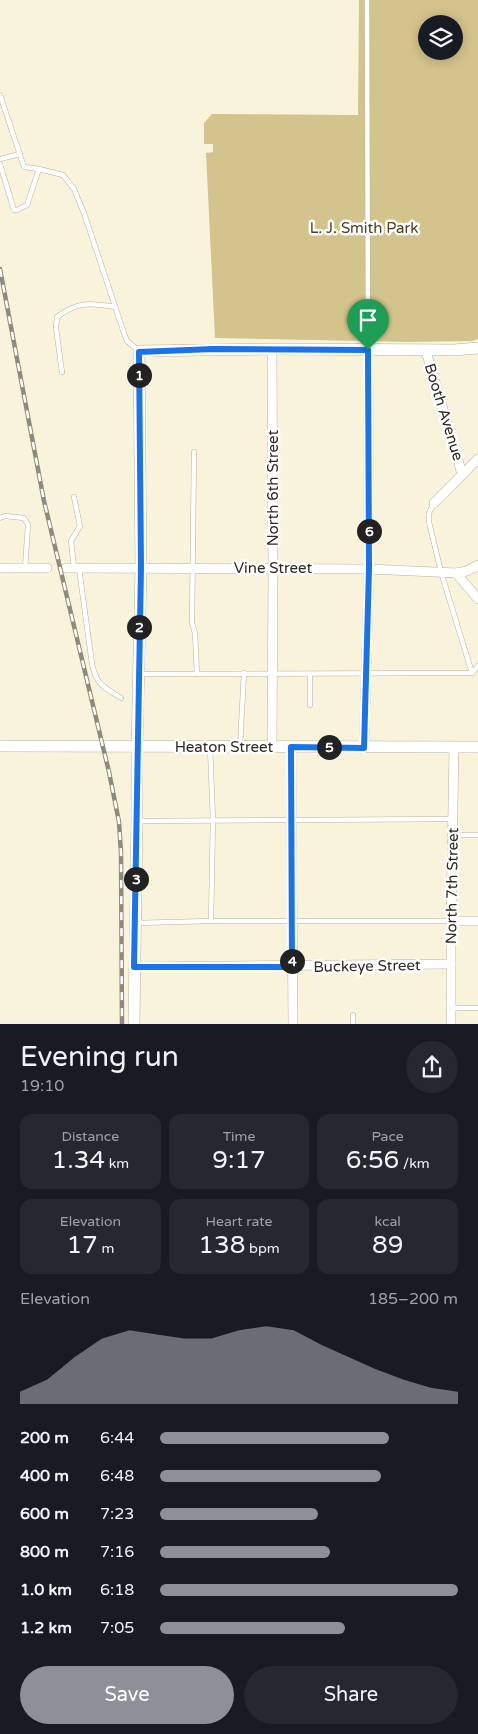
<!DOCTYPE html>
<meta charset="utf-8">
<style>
:root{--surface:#171b24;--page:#242831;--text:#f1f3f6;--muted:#9ea1a6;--accent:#8c9099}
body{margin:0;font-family:"Varela Round",sans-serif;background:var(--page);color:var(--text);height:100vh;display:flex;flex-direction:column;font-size:19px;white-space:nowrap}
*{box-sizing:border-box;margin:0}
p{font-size:16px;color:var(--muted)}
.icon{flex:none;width:28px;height:28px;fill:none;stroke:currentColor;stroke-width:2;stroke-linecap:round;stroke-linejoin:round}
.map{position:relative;height:1024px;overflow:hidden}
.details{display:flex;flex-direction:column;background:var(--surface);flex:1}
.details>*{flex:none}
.tools{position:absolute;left:418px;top:15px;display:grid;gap:10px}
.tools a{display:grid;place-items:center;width:45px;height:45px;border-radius:50%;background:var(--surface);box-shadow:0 2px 12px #0003;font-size:25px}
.pin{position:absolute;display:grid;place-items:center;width:42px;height:42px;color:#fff;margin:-51px -21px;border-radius:50% 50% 50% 0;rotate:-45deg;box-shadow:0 0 5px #0007}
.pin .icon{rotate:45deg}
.km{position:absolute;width:25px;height:25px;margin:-12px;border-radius:50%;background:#222;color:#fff;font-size:14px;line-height:25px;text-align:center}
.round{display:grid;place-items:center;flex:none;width:52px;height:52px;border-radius:26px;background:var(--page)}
.headline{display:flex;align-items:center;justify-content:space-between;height:85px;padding:0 20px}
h1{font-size:28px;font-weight:600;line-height:38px}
.figures{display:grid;grid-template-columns:repeat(3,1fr);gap:8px;height:85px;padding:5px 20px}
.figures div{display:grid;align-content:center;border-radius:12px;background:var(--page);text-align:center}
.figures b{font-size:25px;font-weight:600}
.figures small{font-size:14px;font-weight:400}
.figures p{font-size:14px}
.chart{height:140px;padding:10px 20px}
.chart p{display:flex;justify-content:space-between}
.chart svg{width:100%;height:90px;margin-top:5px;fill:var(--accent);opacity:.7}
.primary-button{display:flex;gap:10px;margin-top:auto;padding:10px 20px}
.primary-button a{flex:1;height:58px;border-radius:30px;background:var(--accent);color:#fff;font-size:20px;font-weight:600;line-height:58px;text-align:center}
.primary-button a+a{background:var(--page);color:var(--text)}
ul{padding:0 20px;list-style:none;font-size:16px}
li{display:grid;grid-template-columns:80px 60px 1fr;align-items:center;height:38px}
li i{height:12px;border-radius:6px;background:var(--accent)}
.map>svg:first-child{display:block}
</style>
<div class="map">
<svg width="478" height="1024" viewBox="0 0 478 1024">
<rect width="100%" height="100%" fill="#f9f3db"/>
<path fill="#d3c38c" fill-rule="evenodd" d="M359 0H478V339L472 341 409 342 215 338 206 153 213 152V144H204V123L212 114 358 115ZM426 24H454V51H426Z"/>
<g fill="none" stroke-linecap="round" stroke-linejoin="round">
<g stroke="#b9b29c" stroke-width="5.5">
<g id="service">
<path d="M367 0 368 349"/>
<path d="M0 95 24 167 39 169 63 175 74 189 84 213 124 333 127 341 138 350"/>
<path d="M0 159 20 154"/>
<path d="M0 164 14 210H17L27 205 39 169"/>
<path d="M62 372 56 328 57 317C77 301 92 303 115 307"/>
<path d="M194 452 192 623 195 633 197 674"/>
<path d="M74 497 80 526 71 541 74 568"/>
<path d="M434 503 429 513V522L441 572 472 673"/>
<path d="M0 518 5 516 24 518 28 525 25 568"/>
<path d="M79 568 92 664C97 686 103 686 121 698"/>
<path d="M140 674 472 673 478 666"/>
<path d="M310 705V674"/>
<path d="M240 746 244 673"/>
<path d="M210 747 213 820 211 921"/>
<path d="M139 821 452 819"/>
<path d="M452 835H478"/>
<path d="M136 923 211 921H451"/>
<path d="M451 1008H478"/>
<path d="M353 1015V1024"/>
</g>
</g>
<g stroke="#b9b29c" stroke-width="10">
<g id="minor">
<path d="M272 349 273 568 272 747"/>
<path d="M426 351 462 474"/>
<path d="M434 503 478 459"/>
<path d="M0 568H47"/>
<path d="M66 568 369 569 456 573 467 571 478 565"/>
<path d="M456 573 478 599"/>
<path d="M291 747 293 1024"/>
<path d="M364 748 369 569 368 350"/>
<path d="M451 921H478"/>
<path d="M134 967 451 964"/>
<path d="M451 1024V921L454 748"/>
</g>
</g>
<g stroke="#b9b29c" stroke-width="12">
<g id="tertiary">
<path d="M0 746 478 747"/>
<path d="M134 1024 137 821V747L141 567 139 351 272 349 454 350 478 348"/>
</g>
</g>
<use href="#service" stroke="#fff" stroke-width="4.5"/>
<use href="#minor" stroke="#fff" stroke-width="9"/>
<use href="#tertiary" stroke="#fff" stroke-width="11"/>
<g stroke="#8f8b7a" stroke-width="4.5">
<path id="rail" d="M0 269 44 501 109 772 119 822 121 853 122 1024"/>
</g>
<use href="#rail" stroke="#fff" stroke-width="2.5" stroke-dasharray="8" stroke-linecap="butt"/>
</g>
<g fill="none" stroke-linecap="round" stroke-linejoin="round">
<g stroke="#fff" stroke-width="10">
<path id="route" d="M213 349 368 350 369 569 364 748 291 747 292 967H134L141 567 139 352Z"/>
</g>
<use href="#route" stroke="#1a73e8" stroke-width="6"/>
</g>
<g text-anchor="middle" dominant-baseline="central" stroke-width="5" stroke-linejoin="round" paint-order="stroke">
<g font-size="15" fill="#4a401d" stroke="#fff">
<text x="364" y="228">L. J. Smith Park</text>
</g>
<g font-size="15" fill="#2c2a21" stroke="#fff">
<text transform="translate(444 412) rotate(73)">Booth Avenue</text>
<text transform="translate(273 488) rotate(-90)">North 6th Street</text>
<text x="273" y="568">Vine Street</text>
<text x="224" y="747">Heaton Street</text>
<text transform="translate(452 886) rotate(-89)">North 7th Street</text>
<text transform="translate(367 966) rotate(-1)">Buckeye Street</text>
</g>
</g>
</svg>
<div class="tools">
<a><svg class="icon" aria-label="layers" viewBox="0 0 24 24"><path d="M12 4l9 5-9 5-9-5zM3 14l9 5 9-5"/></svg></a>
</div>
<div class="pin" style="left:368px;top:350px;background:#1e9e55"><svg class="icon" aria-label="arrive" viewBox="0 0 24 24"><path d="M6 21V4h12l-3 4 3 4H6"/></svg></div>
<b class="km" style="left:139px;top:375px">1</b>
<b class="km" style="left:139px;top:627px">2</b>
<b class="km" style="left:136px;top:879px">3</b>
<b class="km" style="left:292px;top:961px">4</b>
<b class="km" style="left:329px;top:747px">5</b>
<b class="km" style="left:369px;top:531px">6</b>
</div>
<section class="details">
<div class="headline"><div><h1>Evening run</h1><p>19:10</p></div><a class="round"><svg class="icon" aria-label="share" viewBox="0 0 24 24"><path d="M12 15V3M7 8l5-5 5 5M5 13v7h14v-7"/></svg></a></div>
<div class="figures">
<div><p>Distance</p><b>1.34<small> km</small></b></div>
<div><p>Time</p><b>9:17</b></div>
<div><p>Pace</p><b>6:56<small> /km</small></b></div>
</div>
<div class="figures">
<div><p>Elevation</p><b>17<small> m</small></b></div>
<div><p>Heart rate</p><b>138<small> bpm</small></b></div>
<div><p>kcal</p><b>89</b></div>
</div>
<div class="chart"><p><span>Elevation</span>185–200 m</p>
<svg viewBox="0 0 160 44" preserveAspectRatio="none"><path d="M0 44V38L10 32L20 21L30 12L40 8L50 10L60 12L70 12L80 8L90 6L100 8L110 15L120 21L130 27L140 32L150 36L160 38V44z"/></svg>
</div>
<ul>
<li><b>200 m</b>6:44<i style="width:77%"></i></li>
<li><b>400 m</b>6:48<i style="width:74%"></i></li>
<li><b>600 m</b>7:23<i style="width:53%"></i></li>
<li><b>800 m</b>7:16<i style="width:57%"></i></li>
<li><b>1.0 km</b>6:18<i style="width:100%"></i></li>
<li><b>1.2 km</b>7:05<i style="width:62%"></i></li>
</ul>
<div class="primary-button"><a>Save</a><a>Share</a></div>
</section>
